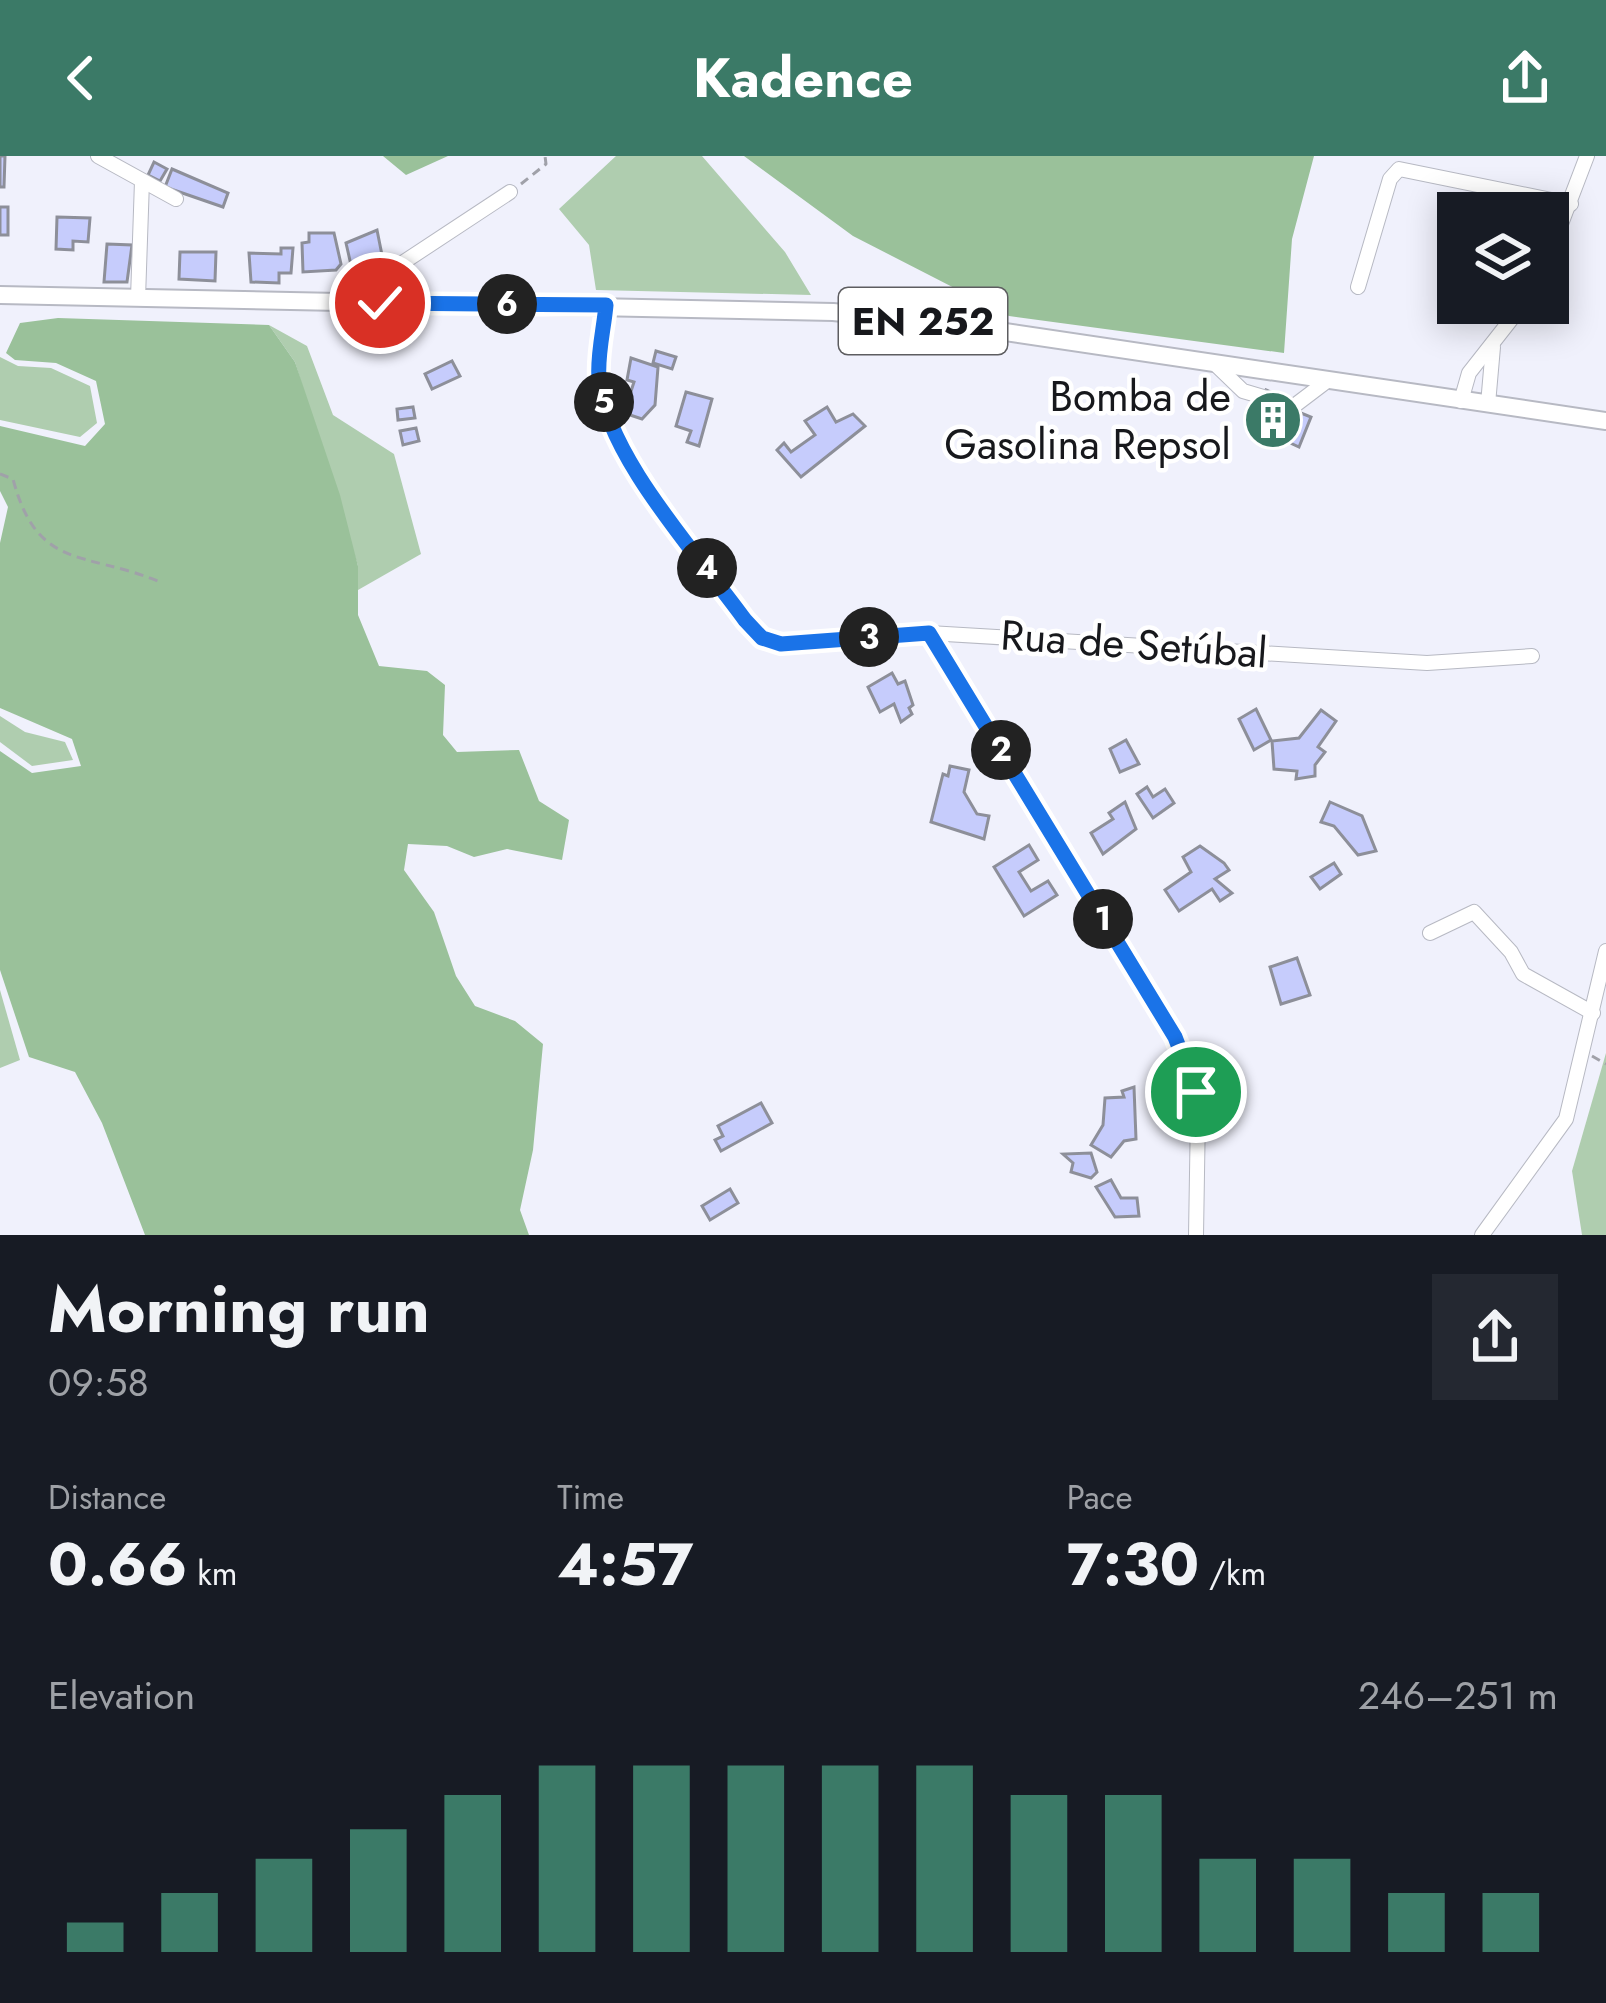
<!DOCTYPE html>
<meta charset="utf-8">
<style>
:root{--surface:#171b24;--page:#242831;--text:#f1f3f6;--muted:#9ea1a6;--accent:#3b7a67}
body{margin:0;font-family:Jost,sans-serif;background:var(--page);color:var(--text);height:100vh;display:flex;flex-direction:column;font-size:45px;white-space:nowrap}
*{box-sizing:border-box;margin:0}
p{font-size:39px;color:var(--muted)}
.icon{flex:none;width:66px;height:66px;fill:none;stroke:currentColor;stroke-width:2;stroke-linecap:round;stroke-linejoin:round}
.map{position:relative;height:1079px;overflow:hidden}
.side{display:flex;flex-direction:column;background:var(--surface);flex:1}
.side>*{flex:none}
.buttons{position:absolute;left:1437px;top:36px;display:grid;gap:24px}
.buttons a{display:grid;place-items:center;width:132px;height:132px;border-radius:0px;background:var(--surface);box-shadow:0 6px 30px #0003;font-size:60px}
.pin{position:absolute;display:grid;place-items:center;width:102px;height:102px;color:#fff;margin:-51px;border:6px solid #fff;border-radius:50%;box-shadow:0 3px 12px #0007}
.km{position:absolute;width:60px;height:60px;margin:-30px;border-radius:50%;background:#222;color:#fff;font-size:33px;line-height:60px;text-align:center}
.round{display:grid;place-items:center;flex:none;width:126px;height:126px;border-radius:0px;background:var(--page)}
.overview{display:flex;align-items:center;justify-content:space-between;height:204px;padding:0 48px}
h1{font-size:66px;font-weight:700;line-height:90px}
.metrics{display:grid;grid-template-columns:repeat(3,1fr);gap:18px;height:204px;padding:12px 48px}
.metrics div{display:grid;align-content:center}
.metrics b{font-size:60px;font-weight:700}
.metrics small{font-size:33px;font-weight:400}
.metrics p{font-size:33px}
.chart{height:336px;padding:24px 48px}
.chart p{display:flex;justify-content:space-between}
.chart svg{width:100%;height:216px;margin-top:12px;stroke:var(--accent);stroke-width:6}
header{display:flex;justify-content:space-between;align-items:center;height:156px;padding:0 48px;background:var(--accent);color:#fff;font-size:54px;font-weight:700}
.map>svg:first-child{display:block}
</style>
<header><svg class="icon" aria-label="back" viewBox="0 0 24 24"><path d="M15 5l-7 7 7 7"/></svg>Kadence<svg class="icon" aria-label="share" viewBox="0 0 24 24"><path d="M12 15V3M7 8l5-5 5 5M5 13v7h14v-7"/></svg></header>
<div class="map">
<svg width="1606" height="1079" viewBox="0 0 1606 1079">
<rect width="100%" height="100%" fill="#f0f1fc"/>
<g fill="#afcdaf">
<path d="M616 0H702L785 96 811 139 596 134 589 89 559 53Z"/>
<path d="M269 169 307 190 333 259 394 298 421 398 358 434V410L295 206Z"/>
<path d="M0 201 18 210 51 212 90 230 97 267 80 281 0 264Z"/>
<path d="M0 560 25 576 65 586 73 604 32 610 0 586Z"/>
<path d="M0 834 20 904 0 912Z"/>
<path d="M1606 897V1079H1582L1572 1015Z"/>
</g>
<g fill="#9ac19a">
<path d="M383 0H448L406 19Z"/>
<path d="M744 0H1314L1292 83 1284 197 1009 160 853 80Z"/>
<path d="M58 162 269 169 295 206 340 339 358 410V459L379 510 427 515 445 529 443 579 457 596 519 594 539 645 569 664 562 704 507 693 474 701 447 690 408 688 404 714 434 756 456 820 475 850 515 865 543 888 533 994 520 1054 529 1079H145L102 967 75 916 29 901 0 814V595L32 617 81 610 72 583 0 552V387L8 351 0 335V270L85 290 105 268 96 225 56 207 15 204 6 197 20 167Z"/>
</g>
<g fill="#c6ccfc" stroke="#8d8f99" stroke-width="3">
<path d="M0 0H5L4 31H0Z"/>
<path d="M154 6 167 13 160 25 148 19Z"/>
<path d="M172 13 228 37 223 51 165 31Z"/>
<rect x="0" y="51" width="8" height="28"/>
<path d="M57 61 90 62 88 86 73 85V94L56 93Z"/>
<path d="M377 74 382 99 351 109 346 87Z"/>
<path d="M309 77H334L341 108 336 114 303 116 302 87 309 86Z"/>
<path d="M107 88 132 89 127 126H104Z"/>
<path d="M281 92H293L291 117H279V127L251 126 249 97 281 98Z"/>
<path d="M180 96H216L215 125 179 123Z"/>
<path d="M656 195 676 201 672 213 653 207Z"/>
<path d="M631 202 658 211 655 249 642 263 624 257 634 226 627 224Z"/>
<path d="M452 205 460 220 432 233 425 218Z"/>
<path d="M1266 234 1285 242 1296 255 1286 279 1272 273 1268 284 1249 276Z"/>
<path d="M686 236 712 243 699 290 687 286 691 275 676 270Z"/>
<path d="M413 251 415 262 398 264 397 253Z"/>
<path d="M827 251 836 266 853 258 865 270 801 321 777 294 784 287 791 296 815 279 805 265Z"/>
<path d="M1296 255 1311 261 1299 291 1284 284Z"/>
<path d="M416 272 419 285 403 289 400 275Z"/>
<path d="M892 517 898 528 905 525 913 549 909 552 912 558 901 566 894 548 880 556 868 531Z"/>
<path d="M1256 553 1271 584 1254 594 1239 563Z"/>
<path d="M1321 554 1336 565 1318 591 1325 596 1315 609V620L1296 623 1297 615 1274 613 1272 585 1299 582Z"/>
<path d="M1126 584 1139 608 1120 616 1110 593Z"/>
<path d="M950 610 969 614 964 636 977 658 989 660 984 683 931 666 943 618 948 620Z"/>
<path d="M1147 631 1153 641 1165 633 1174 647 1153 662 1137 638Z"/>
<path d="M1125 646 1136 673 1103 698 1091 677 1113 663 1109 657Z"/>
<path d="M1330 646 1362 660 1376 695 1358 699 1334 670 1321 666Z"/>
<path d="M1029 689 1038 704 1019 716 1031 735 1048 725 1057 739 1024 760 994 711Z"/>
<path d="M1200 690 1224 707 1229 714 1215 723 1232 737 1220 745 1212 733 1179 755 1165 734 1191 716 1183 701Z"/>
<path d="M1334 707 1341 718 1320 733 1311 721Z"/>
<path d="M1297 802 1310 839 1281 848 1270 811Z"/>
<path d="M1134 931 1136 983 1124 985 1111 1001 1091 989 1103 969 1105 942 1124 941 1122 935Z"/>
<path d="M761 947 772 967 721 995 715 984 723 980 718 970Z"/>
<path d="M1091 997 1097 1016 1091 1022 1071 1016 1073 1007 1063 998Z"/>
<path d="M1111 1024 1121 1042H1137L1139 1060 1115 1061 1096 1031Z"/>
<path d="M730 1033 738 1047 710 1064 702 1050Z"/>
</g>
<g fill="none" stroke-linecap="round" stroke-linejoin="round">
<g stroke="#b7b9c3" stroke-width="16">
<g id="minor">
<path d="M98 0 176 43"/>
<path d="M1548 102 1587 0"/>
<path d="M1358 131 1390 23 1399 13 1571 48"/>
<path d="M138 142 142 25"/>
<path d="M379 147 372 127 510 36"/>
<path d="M606 149C602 187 596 222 607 260 617 296 741 471 771 486L929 477 1427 507 1532 500"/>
<path d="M1216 209 1243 235 1294 250 1327 225"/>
<path d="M1461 245 1469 217 1524 147"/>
<path d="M1488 248 1493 191"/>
<path d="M929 477 1185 901 1198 956 1196 1079"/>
<path d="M1430 777 1474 756 1511 796 1523 818 1593 857"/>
<path d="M1482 1079 1566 963 1606 795"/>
</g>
</g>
<g stroke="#b7b9c3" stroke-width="20">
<path id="major" d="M0 139 833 156 944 167 1606 265"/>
</g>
<g stroke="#a0a1a9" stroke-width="3" stroke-dasharray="9 6" stroke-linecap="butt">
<path d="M521 28 546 8 545 0"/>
<path d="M0 318 13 323C37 414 83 395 158 425"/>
<path d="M1592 900 1606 908"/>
</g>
<use href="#minor" stroke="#fff" stroke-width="14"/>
<use href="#major" stroke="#fff" stroke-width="16"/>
</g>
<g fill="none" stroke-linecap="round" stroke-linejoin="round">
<g stroke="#fff" stroke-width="24">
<path id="route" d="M380 147 606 149C604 172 597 199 599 222 605 299 699 400 745 464L762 482 781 488 929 477 1175 881 1196 936"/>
</g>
<use href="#route" stroke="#1a73e8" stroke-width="15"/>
</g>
<defs>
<g id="building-disc" transform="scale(3)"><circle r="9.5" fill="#3b7a67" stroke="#fff"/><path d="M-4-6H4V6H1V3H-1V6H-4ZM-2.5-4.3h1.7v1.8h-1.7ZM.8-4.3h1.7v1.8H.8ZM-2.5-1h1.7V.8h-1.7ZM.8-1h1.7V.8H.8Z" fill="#fff"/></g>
</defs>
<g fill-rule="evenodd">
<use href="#building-disc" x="1273" y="264"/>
</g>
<g text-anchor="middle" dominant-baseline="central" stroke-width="9" stroke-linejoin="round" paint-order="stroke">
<rect fill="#fff" stroke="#5d5d60" stroke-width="3" x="839" y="132" width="168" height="66" rx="9"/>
<g font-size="39" font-weight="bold" fill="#17181c">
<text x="923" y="165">EN 252</text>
</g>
<g font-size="42" fill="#17181c" stroke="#fff" text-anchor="end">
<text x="1231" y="240">Bomba de<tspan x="1231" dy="48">Gasolina Repsol</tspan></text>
</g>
<g font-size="42" fill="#17181c" stroke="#fff">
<text transform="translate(1134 488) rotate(4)">Rua de Setúbal</text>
</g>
</g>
</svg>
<div class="buttons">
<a><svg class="icon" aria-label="layers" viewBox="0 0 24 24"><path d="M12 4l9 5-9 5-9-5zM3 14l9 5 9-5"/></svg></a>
</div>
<div class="pin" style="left:1196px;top:936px;background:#1e9e55"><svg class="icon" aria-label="arrive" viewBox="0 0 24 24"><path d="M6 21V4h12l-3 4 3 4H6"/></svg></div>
<div class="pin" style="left:380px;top:147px;background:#d93025"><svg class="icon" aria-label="check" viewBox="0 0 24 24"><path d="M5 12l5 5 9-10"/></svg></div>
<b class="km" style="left:1103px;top:763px">1</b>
<b class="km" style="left:1001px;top:594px">2</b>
<b class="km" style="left:869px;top:481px">3</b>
<b class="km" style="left:707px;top:412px">4</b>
<b class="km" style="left:604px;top:246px">5</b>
<b class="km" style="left:507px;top:148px">6</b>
</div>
<section class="side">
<div class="overview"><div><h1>Morning run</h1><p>09:58</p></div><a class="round"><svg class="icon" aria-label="share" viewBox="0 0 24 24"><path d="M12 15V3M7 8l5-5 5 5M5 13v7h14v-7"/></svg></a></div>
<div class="metrics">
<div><p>Distance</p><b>0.66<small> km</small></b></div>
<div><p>Time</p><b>4:57</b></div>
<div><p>Pace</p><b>7:30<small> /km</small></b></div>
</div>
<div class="chart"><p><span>Elevation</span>246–251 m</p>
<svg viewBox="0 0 160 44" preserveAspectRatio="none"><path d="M5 44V38M15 44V32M25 44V25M35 44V19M45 44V12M55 44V6M65 44V6M75 44V6M85 44V6M95 44V6M105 44V12M115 44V12M125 44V25M135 44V25M145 44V32M155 44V32"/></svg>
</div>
</section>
